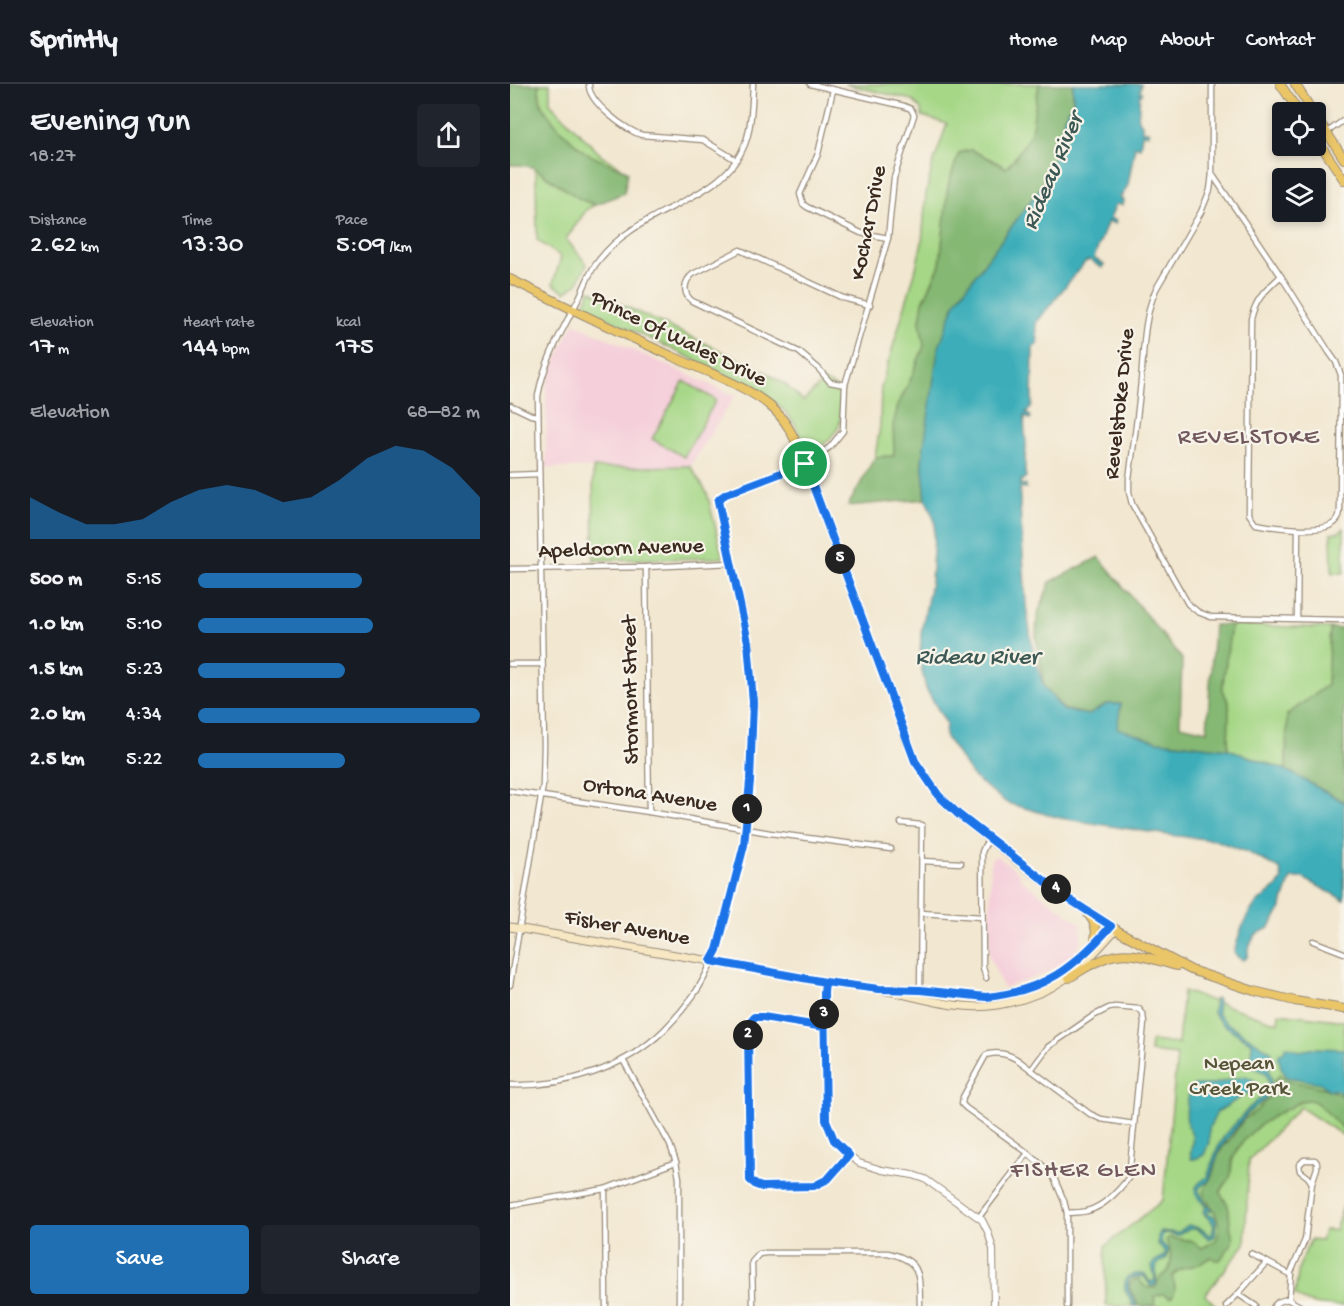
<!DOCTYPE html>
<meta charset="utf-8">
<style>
:root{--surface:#171b24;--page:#20242c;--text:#f1f3f6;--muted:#9ea1a6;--line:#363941;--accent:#1f6fb2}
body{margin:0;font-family:"Gochi Hand",sans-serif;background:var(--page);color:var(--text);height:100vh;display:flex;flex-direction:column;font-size:22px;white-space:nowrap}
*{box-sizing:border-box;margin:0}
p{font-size:20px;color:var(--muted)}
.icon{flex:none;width:33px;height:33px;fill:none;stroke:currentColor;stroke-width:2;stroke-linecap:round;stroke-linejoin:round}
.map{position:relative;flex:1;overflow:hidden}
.sheet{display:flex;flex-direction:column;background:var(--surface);width:510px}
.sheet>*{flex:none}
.fabs{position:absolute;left:762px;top:18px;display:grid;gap:12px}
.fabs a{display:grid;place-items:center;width:54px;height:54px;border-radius:6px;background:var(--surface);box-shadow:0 3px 9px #0003;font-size:30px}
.pin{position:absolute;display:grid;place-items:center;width:51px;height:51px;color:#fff;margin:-26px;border:3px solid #fff;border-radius:50%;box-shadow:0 2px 6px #0007}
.km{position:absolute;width:30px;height:30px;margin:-15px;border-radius:50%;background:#222;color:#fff;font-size:16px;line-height:30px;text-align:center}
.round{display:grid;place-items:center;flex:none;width:63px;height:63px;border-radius:6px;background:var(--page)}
.overview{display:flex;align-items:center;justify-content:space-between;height:102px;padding:0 30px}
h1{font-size:33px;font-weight:600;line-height:45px}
.figures{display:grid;grid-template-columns:repeat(3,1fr);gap:9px;height:102px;padding:6px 30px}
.figures div{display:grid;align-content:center}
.figures b{font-size:26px;font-weight:600}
.figures small{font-size:16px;font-weight:400}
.figures p{font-size:16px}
.chart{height:168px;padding:12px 30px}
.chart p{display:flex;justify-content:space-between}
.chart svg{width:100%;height:108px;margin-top:6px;fill:var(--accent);opacity:.7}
.primary-button{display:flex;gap:12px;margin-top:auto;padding:12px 30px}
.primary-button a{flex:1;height:69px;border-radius:6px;background:var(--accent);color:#fff;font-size:24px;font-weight:600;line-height:69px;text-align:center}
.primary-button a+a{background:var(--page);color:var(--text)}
ul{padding:0 30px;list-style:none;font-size:20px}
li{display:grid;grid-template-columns:96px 72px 1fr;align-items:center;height:45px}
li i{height:15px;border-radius:8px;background:var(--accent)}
header{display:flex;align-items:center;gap:36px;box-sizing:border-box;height:84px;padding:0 30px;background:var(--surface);border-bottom:2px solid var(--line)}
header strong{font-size:28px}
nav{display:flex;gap:33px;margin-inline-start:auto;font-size:21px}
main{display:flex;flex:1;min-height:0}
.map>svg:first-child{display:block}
</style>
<header>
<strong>Sprintly</strong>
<nav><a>Home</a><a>Map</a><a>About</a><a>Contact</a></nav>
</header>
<main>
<section class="sheet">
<div class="overview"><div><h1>Evening run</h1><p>18:27</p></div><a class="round"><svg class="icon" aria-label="share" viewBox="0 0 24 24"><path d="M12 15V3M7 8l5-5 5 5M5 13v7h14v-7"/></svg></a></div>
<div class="figures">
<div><p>Distance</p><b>2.62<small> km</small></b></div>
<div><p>Time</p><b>13:30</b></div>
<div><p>Pace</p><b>5:09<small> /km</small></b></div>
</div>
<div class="figures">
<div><p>Elevation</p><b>17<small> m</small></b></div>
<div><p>Heart rate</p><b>144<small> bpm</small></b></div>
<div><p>kcal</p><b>175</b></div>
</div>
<div class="chart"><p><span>Elevation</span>68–82 m</p>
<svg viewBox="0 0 160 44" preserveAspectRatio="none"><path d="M0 44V27L10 33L20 38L30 38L40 36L50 29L60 24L70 22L80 24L90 29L100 27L110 20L120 11L130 6L140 8L150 15L160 27V44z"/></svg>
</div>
<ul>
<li><b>500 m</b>5:15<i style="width:58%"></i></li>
<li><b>1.0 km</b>5:10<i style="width:62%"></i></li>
<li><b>1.5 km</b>5:23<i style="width:52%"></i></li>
<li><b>2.0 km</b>4:34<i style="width:100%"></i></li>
<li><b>2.5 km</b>5:22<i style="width:52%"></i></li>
</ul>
<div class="primary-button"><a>Save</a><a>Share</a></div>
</section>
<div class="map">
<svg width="834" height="1222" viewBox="0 0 834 1222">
<rect width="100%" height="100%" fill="#f7f3e8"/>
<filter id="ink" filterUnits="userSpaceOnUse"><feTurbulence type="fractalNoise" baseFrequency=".0167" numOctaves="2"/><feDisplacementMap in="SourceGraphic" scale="12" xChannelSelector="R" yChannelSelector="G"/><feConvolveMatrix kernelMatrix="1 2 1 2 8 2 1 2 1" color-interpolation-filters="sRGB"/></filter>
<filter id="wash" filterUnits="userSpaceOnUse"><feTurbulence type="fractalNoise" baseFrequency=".008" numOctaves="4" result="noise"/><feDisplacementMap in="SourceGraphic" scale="24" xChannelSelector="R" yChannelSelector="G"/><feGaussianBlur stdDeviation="1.35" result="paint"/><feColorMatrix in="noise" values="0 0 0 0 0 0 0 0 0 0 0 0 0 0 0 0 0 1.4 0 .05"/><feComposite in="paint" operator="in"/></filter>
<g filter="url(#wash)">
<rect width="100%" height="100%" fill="#f2e7d0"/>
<g fill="#f5cfda">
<path d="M64 239 225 312 180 382 36 384V307L39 290Z"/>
<path d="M487 772 510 790V795L571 840V859L564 870 545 884 526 893 493 904 479 870 481 775Z"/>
</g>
<g fill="#a5d786" stroke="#708052" stroke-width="1.5">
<path d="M29 0H40V19L90 70 118 88C104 81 87 76 75 68 62 58 41 37 33 23 29 16 29 8 29 0Z"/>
<path d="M335 0H529L521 49 505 74 496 84 482 76 461 66 449 69 438 102 430 181 413 218 410 237 414 262 400 297 388 321 384 371 382 372 365 373 370 342 371 303 405 188 412 158 416 110 422 83 437 40 412 32 411 25 402 16Z"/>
<path d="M23 83 70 115 85 121 77 125 56 155 77 180 67 200 55 208 43 200 51 173 27 156 26 90Z"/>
<path d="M80 206 254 287 276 301 293 317 314 297 328 304 330 308C331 343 334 342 308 366L307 365 299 366C292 359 289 349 285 341 275 324 258 312 241 303L82 227 75 219Z"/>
<path d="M174 297 206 316 174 373 142 355Z"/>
<path d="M180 382 197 409 213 474 84 476 83 384Z"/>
<path d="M834 444V489H822L821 449 829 448Z"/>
<path d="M721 541 820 544 817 601 777 631 776 686 718 665 719 618 712 606Z"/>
<path d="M673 907 768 939 769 929 834 937V1052L790 1023 739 1076 735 1160 695 1211 706 1222H596L595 1162 653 1116 667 971 640 968 641 957 668 960Z"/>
<path d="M834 1120V1222C816 1222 798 1222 785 1211L789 1183 800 1156 811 1157 814 1146H825Z"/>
</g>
<g fill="#84b873" stroke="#607148" stroke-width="1.5">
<path d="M0 0H29C29 8 29 16 33 23 41 37 62 58 75 68 87 76 104 81 118 88L114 109 85 121 70 115 23 83 9 81H0Z"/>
<path d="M529 0H563V21L555 31 539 92 445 219 412 376 416 415 338 422 365 373 382 372 384 371 383 341 388 321 400 297 414 262 410 237 413 218 430 181 438 102 449 69 461 66 482 76 496 84 505 74 521 49Z"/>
<path d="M589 473 672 575 670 641 697 647 704 541H721L712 606 719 618 718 665 648 657 606 644 611 620H597L579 631 553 625 534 603 526 553 527 532 540 498Z"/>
<path d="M820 544 834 545V718L776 686 777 631 817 601Z"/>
<path d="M770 990C782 1000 788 998 802 1001 813 1003 824 1007 834 1013V1045C823 1038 814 1021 803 1017 795 1014 788 1019 781 1023 758 1034 733 1049 723 1075 721 1080 722 1087 720 1093 717 1099 712 1103 710 1109L717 1119 719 1126 720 1141 723 1155 721 1161 710 1176H705L701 1173C696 1176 691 1180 686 1181 678 1183 667 1185 662 1193 665 1201 667 1205 662 1213L660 1214 653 1210 645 1212 644 1222H629C626 1214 619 1208 619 1200L623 1196 629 1195 635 1203 645 1204C647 1201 647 1198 649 1195 651 1191 657 1189 659 1185 663 1176 660 1164 656 1156L660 1153 665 1155 681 1156 692 1164 705 1157 708 1152 709 1141 705 1128 696 1115 694 1107 696 1101 703 1090 707 1074 712 1064 721 1054 734 1035 745 1028 759 1013 765 996Z"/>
</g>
<g fill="#3eaeb9" stroke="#3c6c6c" stroke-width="1.5">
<path d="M563 0H631L630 7 632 8V10H630L628 35 632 40V47H639V50H632L630 63 625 62 618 101 612 112 611 111 609 112 614 118 612 121 606 120 604 124V125L600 134 606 137 605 140 598 137 584 174 594 181 592 184 580 176 575 178 526 239 528 260 523 263 522 320 521 324 516 328 521 333 520 335 515 332C513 343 516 352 516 362 516 373 513 383 516 393L511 397 510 401H516V404H510V421L516 521 523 567 534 603 553 626 579 631 597 620H611L607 644 648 657 718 665 776 686 834 718V816L793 794H781L769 829 759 844 745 851 738 864V872L734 876 729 874 724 869C728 853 736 829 748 818 758 809 764 808 772 796L770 785 739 769 705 756 658 751 550 734 497 719 463 693 435 652 436 639 416 605 410 578 411 550 421 498 425 438 416 415 412 376 428 266 445 219 539 92 555 31 563 20Z"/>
<path d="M705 914 708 915 707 929 715 938 762 968 759 986 762 995 760 1006 755 1015 737 1030 718 1054 710 1065 699 1097 691 1102 688 1106 695 1118 703 1126 697 1127V1130L703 1131 706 1137 705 1152 699 1155C687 1142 681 1142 667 1152L658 1149 652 1150 651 1159 658 1165 657 1174 647 1180C645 1187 647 1193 646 1201L641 1202 634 1192 620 1194 618 1198V1205L626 1220V1222H623C620 1209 610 1209 617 1193L625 1190H635L639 1197 643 1198 645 1194 642 1182 644 1178 656 1171 653 1165 648 1160V1153L651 1147 667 1149 679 1141 693 1146 699 1151H702L704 1141C700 1135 696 1133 693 1128L696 1123 686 1111 685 1105 689 1099 697 1093 708 1062 715 1051 739 1024 755 1010 759 1000 756 989 743 983 741 973 742 959 712 940 703 929Z"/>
<path d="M776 962 789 967 806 964 834 965V1012L827 1006H819L810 999 777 993C772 986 768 980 769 970L774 967Z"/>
<path d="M736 992 745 997V1003L741 1007 707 1028 699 1045V1058L694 1071 685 1075H681C679 1067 684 1059 682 1051 681 1048 679 1046 678 1043 675 1032 676 1009 684 1001H699Z"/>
</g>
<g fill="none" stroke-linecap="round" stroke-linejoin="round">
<path stroke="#3eaeb9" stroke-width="1.5" d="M761 975 768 974"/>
</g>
</g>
<g filter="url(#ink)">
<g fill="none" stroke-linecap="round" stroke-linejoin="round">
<g stroke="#968877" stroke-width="7">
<g id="minor">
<path d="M79 0C77 17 116 47 132 51L193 56 226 76"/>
<path d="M702 0V90L700 106 691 128 646 205C632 237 634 273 630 307 627 336 623 366 619 395V408L622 420 678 520 688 528 701 533 834 536"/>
<path d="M323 6 308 70 290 110 293 120 297 123 351 149 378 154"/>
<path d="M806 56 834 36"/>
<path d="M702 90 771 192 819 268 826 278 831 291 830 422C830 428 830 435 824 439 812 450 761 443 746 440L739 430 741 235C746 214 755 207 771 192"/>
<path d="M335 301 320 298 308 284 289 268 182 217C172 209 174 197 183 190L230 166 333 214 360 221"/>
<path d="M0 321 21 331 28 332"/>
<path d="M0 391 29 390"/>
<path d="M136 483 139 728"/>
<path d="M0 485 136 483 222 479"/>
<path d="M787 534 788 445"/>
<path d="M0 580H32"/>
<path d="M0 707 139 728 260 749 381 765"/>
<path d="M391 739 412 741 410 906"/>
<path d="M412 777 451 779"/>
<path d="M411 829 472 833"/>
<path d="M803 857 834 869"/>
<path d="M476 894 473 883 472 768 475 761 480 756"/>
<path d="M0 901 33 701 34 661 28 312C34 277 52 247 68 216 75 203 79 187 89 176 98 165 108 155 119 148 159 118 221 108 237 54 242 37 242 18 243 0"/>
<path d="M314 943 253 933H244L240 938 238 945 240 1096 246 1101 252 1103 304 1102 318 1095 339 1071"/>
<path d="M113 976 160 1061 166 1078 169 1094V1222"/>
<path d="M521 986 538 963 583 932 599 924 605 923 629 925 633 930 634 939 619 1093C609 1107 593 1123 577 1127 570 1129 563 1128 557 1129"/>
<path d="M0 1001C55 1003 114 985 154 946 164 936 175 923 183 912 202 886 210 854 217 824 223 803 229 783 233 762 236 748 237 732 238 717 244 665 246 611 239 559 232 511 217 465 208 417L213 411 295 380 320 363 333 347 335 301 378 154 384 94 404 31 401 25 394 22 300 0"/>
<path d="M95 1105 96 1222"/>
<path d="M0 1121 95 1105 166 1078"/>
<path d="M469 1133 518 1069"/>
<path d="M741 1170 757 1178"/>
<path d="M779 1216 781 1188 795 1156 802 1099 807 1084V1079L805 1076H794L789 1081 790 1087 798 1093 802 1099"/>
<path d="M243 1222 242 1178 249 1170 256 1169H378C413 1177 409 1192 410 1222"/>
<path d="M557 1222V1129L554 1117 544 1094 534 1083 518 1069 456 1024 452 1020 453 1013 476 971C486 967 499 970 508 976L580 1030 591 1035 624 1040"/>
<path d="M716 1222 728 1210"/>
<path d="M746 1222 728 1210 754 1181 757 1178 781 1191"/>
<path d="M764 1222 768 1218 777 1215 790 1222"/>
</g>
</g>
<g stroke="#968877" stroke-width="8">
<path id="tertiary" d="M315 898 314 909 316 1036 324 1056 339 1071 349 1079 372 1086 403 1091 415 1095 472 1136 478 1148 483 1165 484 1222"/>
</g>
<g stroke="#968877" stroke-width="9">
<g id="secondary">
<path d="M0 843C67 854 134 866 201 877 240 884 278 892 317 898 334 901 350 902 366 905 406 911 446 928 487 921 546 911 568 888 606 845"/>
<path d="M384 906H410L476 913 516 905 546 892 561 882 584 862 601 842"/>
</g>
</g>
<g stroke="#968877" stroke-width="10">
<g id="primary">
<path d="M770 0 789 28"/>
<path d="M785 0 803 28"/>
<path d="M806 32 834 75"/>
<path d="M806 54 834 96"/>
<path d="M0 195C55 222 110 249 166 274 194 287 237 302 260 322 276 335 284 353 292 372L405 677 429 712 448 730 510 779 557 814 610 848 681 886 744 907 785 917 834 925"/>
<path d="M578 830C587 841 587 849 584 862"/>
<path d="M559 894C572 886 587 876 602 872 622 866 648 877 667 882"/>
</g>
</g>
<use href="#minor" stroke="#fff" stroke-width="4.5"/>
<use href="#tertiary" stroke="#fff" stroke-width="6"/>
<use href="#secondary" stroke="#f7e8c3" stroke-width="7"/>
<use href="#primary" stroke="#ebc669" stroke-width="8"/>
</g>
</g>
<g fill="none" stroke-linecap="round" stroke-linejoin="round" filter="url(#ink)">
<g stroke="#fff" stroke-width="12">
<path id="route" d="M295 380 216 410 210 414 208 417 238 558 243 618 240 697 234 761 207 866 201 877 315 898 314 909V943L253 933H244L240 938 238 945 240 1096 246 1101 252 1103 304 1102 318 1095 339 1071 324 1056 316 1036 314 909 315 898 369 905 410 906 476 913C534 907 564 884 601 842L557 814 448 730 429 712 405 677 295 380"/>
</g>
<use href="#route" stroke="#1a73e8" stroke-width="8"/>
</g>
<g text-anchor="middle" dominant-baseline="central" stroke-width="4.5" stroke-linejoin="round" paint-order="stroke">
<g font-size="22" fill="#3b2a1e" stroke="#f7f3e8">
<text transform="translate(360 139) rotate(-79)">Kochar Drive</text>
<text transform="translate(168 256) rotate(26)">Prince Of Wales Drive</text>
<text transform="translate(611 320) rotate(-84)">Revelstoke Drive</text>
<text transform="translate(111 466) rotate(-2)">Apeldoorn Avenue</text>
<text transform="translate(122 606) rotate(-91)">Stormont Street</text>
<text transform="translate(140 712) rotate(9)">Ortona Avenue</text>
<text transform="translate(117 845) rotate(10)">Fisher Avenue</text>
</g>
<g font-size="22" fill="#565538" stroke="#f7f3e8">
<text x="729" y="981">Nepean<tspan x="729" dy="25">Creek Park</tspan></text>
</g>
<g font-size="24" font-style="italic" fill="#3c5854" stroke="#f7f3e8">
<text transform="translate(544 88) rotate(-67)">Rideau River</text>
<text x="467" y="574">Rideau River</text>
</g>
<g font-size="24" letter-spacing="1.5" fill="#72595e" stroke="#f7f3e8">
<text x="739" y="354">REVELSTOKE</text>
<text x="574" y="1087">FISHER GLEN</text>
</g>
</g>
</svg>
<div class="fabs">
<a><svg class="icon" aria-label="locate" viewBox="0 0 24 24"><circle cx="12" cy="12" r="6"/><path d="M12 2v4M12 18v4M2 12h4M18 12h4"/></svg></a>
<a><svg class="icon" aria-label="layers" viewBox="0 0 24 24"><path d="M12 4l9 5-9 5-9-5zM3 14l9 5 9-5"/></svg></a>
</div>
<div class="pin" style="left:295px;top:380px;background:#1e9e55"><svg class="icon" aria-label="arrive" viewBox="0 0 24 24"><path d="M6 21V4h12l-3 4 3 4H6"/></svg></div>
<b class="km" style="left:237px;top:725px">1</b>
<b class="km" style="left:238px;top:951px">2</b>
<b class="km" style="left:314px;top:930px">3</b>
<b class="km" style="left:546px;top:805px">4</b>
<b class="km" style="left:330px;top:475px">5</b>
</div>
</main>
